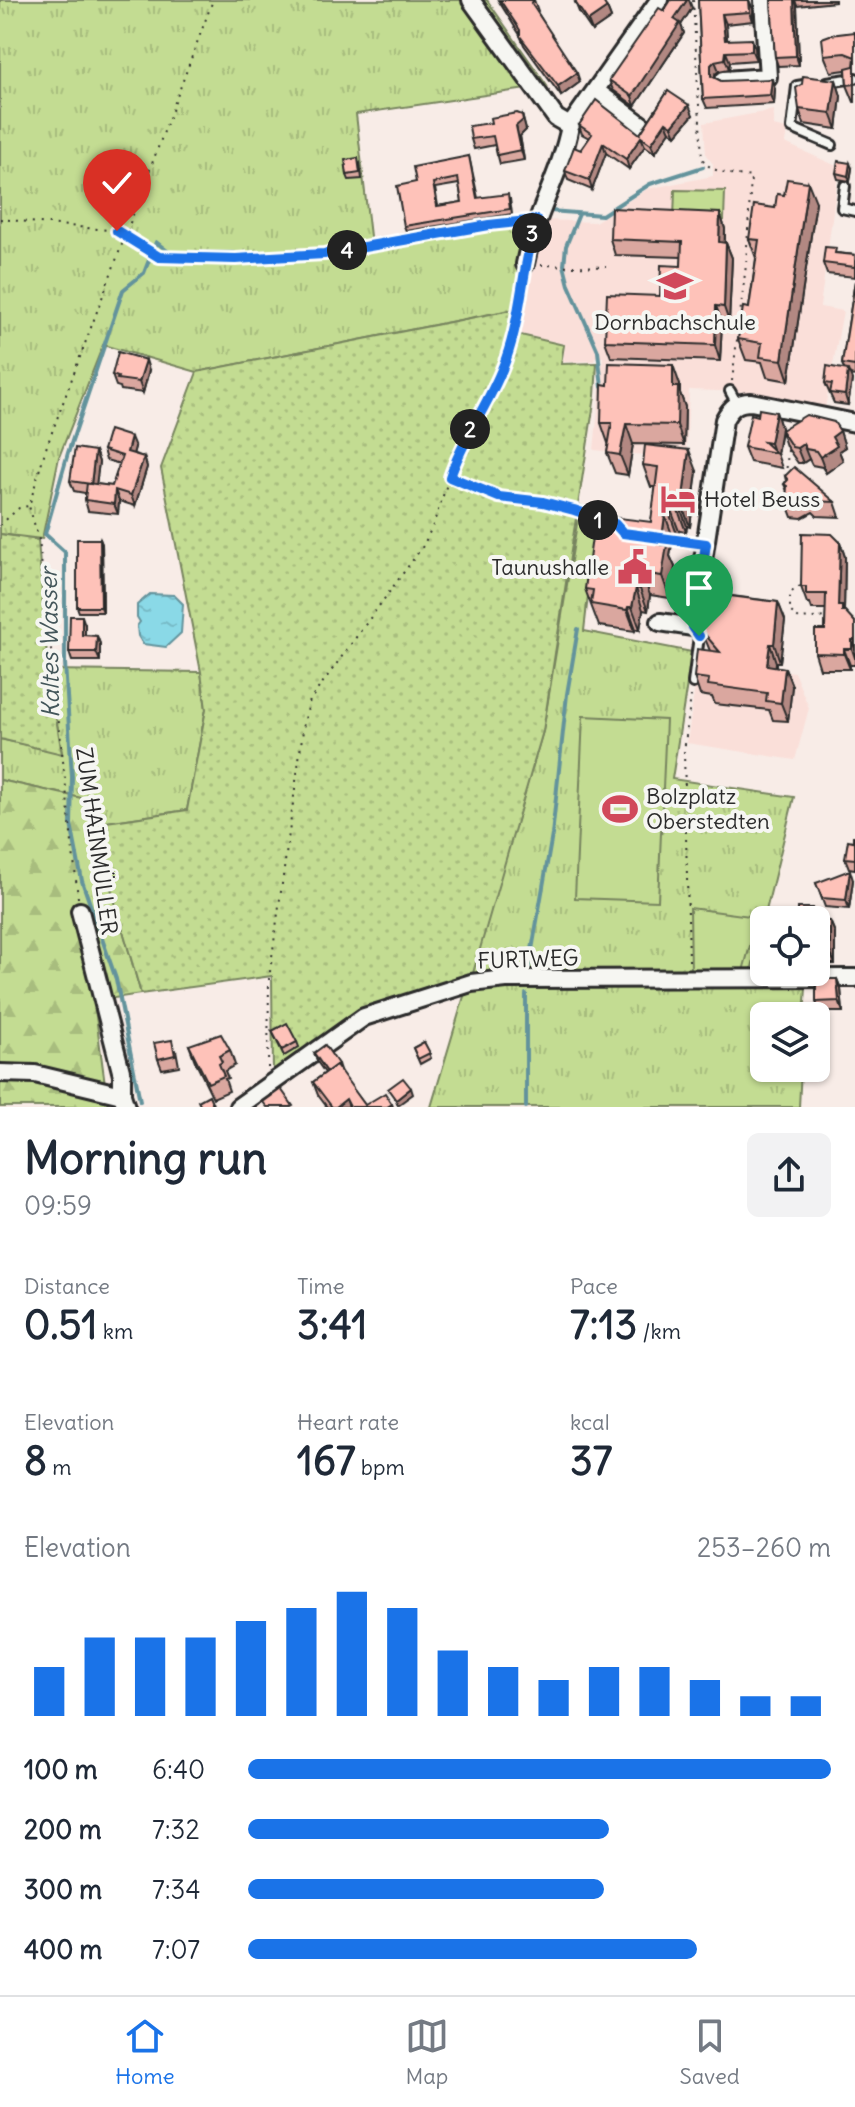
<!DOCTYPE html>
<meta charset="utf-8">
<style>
:root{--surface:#fff;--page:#f2f2f3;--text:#1f2937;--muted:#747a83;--line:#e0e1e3;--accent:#1a73e8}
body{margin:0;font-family:Delius,sans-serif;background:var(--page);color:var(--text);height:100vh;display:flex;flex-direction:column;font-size:30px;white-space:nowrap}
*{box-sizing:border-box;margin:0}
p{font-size:26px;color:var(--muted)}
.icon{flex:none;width:44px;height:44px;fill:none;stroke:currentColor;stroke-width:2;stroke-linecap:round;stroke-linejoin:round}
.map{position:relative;height:1107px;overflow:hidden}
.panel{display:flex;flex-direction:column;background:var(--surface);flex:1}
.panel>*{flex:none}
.buttons{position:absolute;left:750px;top:906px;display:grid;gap:16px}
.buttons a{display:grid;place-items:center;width:80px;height:80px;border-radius:12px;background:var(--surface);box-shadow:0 2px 6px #0004;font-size:40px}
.pin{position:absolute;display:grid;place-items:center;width:68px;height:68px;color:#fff;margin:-82px -34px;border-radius:50% 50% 50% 0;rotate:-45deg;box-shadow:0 0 8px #0007}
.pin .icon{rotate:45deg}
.km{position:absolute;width:40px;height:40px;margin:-20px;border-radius:50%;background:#222;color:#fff;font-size:22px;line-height:40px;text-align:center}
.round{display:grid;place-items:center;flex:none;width:84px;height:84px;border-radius:12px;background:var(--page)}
.head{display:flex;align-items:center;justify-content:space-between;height:136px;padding:0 24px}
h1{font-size:44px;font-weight:700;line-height:60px}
.figures{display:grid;grid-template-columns:repeat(3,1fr);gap:12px;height:136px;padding:8px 24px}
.figures div{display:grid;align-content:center}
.figures b{font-size:40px;font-weight:700}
.figures small{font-size:22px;font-weight:400}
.figures p{font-size:22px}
.chart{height:224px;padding:16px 24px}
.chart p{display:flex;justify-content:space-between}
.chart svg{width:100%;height:144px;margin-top:8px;stroke:var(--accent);stroke-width:6}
ul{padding:0 24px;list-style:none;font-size:26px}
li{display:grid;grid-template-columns:128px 96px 1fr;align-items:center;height:60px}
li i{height:20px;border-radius:10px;background:var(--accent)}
.menu{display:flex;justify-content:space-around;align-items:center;height:112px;border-top:2px solid var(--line);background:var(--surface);font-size:22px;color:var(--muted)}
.menu a{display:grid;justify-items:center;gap:4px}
.menu .current{color:var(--accent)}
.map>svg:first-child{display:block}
</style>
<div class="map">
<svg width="855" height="1107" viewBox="0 0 855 1107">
<defs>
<pattern id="grass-tufts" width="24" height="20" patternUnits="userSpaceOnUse" patternTransform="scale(2)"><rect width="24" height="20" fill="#c3dc92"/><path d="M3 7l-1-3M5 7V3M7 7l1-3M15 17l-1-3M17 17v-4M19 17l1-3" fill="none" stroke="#a8bd7e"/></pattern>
<pattern id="forest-firs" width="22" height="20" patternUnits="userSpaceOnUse" patternTransform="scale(2)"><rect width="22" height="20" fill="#c3dc92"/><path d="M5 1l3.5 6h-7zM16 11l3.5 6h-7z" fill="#a8bd7e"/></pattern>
<pattern id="garden-dots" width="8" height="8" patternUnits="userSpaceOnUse" patternTransform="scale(2)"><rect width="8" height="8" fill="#c3dc92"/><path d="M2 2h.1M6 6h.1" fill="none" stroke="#a8bd7e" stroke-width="1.8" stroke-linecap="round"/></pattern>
<pattern id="water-ripples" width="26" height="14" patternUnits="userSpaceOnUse" patternTransform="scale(2)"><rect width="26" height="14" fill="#8ad9e7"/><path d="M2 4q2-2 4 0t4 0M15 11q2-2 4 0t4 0" fill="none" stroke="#77bac6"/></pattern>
</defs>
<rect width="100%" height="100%" fill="#f8ece7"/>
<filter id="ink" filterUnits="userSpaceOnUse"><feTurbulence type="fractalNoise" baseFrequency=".0125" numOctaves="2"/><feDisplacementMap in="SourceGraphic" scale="16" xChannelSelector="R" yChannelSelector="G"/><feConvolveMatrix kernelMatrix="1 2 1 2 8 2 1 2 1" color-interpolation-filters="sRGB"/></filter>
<g filter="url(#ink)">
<g fill="#fadfd9">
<path d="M774 110 773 126 787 129 785 143 839 167 820 307 843 311 825 408 748 392 689 390 686 459 594 450 603 357H595L594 361 563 362 565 344 519 334 529 265 545 220 595 222 647 189 713 176V164L706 155 704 123Z"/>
<path d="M699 658 794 672 809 708 795 760 687 743Z"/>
</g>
<g fill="url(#grass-tufts)" stroke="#77845e" stroke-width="2">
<path d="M0 0H487L547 86 356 114 371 245 545 220 533 244 518 335 512 333 515 309 197 372 103 345 59 457 42 539 0 534Z"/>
<path d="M580 505 597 516 584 631 692 652 672 779 794 797 748 984 806 988 804 1016H764V1068H801L799 1107H431L543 731Z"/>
<path d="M48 670 201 672 206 709 187 810 93 824 86 799 0 780V739L62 753Z"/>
</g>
<path fill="url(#forest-firs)" stroke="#77845e" stroke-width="2" d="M0 780 86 799 141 994 94 1001 108 1107H0Z"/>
<g fill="#c3dc92" stroke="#77845e" stroke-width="2">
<path d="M675 190 725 191 724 220 674 219Z"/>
<path d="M583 716 666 720 658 901 575 898Z"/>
<path d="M690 908 758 917 743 971 691 973Z"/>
</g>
<g fill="url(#garden-dots)" stroke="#77845e" stroke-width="2">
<path d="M516 309 512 333 564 345 561 364 597 363 595 396 543 731 471 980 440 987 273 1073 272 976 141 994 93 824 187 810 206 709 201 672 161 468 197 372Z"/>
<path d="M0 534 38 540 48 670 62 754 0 739Z"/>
</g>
<path fill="url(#water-ripples)" stroke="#64939c" stroke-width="2" d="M150 594 174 595 183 604 181 633 166 647 143 644 138 636 137 626 140 622 137 617V605Z"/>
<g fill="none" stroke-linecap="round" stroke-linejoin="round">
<g stroke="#64939c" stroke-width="4">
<path d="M550 211 602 215 650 184 703 167"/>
<path d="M579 214 566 246 564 265 569 285 598 351 602 387"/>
<path d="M529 967 552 835 567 694 578 629"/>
<path d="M526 994V1107"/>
<path d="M140 1101 116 979 82 881 71 824 72 777 65 663V552L45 534 68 453 123 290 144 273 156 242 170 253H234"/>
</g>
<g stroke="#2b2b2b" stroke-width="14">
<g id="lane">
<path d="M827 82 855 78"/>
<path d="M810 84 797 86 792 128 832 145"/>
<path d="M845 186 842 208 855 211"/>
<path d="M730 391 737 404"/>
<path d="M693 683 699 636 693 627"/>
</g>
</g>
<g stroke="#2b2b2b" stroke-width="22">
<g id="street">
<path d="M471 0 556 118 570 126C561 174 534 216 525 264"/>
<path d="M724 80 768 77 763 0"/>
<path d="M596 91 643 126"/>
<path d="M570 126 659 0"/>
<path d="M660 622 693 627 724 420C731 407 737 402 751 402L855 423"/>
<path d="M80 911 122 1075V1095L126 1107"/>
<path d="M0 1073 35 1074 122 1095"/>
<path d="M238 1107 364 1017 471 983 506 979 855 978"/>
</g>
</g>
<g stroke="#2b2b2b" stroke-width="2" stroke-dasharray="2 6" stroke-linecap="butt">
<path d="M693 0 702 158C710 174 735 174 751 177L746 265 732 381"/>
<path d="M0 219 117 231 145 249 169 259 324 254 520 221"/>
<path d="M541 265 606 267"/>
<path d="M786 476 788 450"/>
<path d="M451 477 484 493 543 502 597 520"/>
<path d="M0 525 19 508 28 506"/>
<path d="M670 540 691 542"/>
<path d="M800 586 790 593V611L799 619 826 617"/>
<path d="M78 898 39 540 29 506 45 451 213 0"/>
<path d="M689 961 684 752 691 696"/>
<path d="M268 1068 269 979 304 723 310 700 423 546 433 525 459 449 505 362 512 343 522 278"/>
</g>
<use href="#lane" stroke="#f6f6f2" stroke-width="8"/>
<use href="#street" stroke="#f6f6f2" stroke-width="16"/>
</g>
<g fill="#daa79f" stroke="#2b2b2b" stroke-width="2" fill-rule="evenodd">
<path d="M498 0H534L538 11 537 12 580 82 561 96 524 45 520 35Z"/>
<path d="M698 0 753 9V21L726 24 727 40 755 48 756 60 730 62 729 69 719 71 715 74V78L721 81 775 89 774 104 707 108 703 99Z"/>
<path d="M771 0H835V2L797 6 799 65 778 66 775 57Z"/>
<path d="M575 2 607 8 611 18 592 31 579 12Z"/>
<path d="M692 8 681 25 684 33 635 106 613 90 609 80 664 11Z"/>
<path d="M855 32V102H854L847 85 846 70 831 72 824 55Z"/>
<path d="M836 80 841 96 837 129 804 124 799 109Z"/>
<path d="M668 91 693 115 676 135 670 131 655 153 645 146 629 169 606 153 592 190 568 180 565 171 589 138 582 134 579 125 640 134Z"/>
<path d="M522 115 526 130 520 136 524 160 500 164 495 145 474 149 471 139 491 123Z"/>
<path d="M469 156 478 198 510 199 512 214 406 231 404 226 416 182ZM459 184 462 202 438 206 435 188Z"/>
<path d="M360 163 362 179 349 180 347 175Z"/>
<path d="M852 168 850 181 838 179 836 173Z"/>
<path d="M816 202 789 381 767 377 762 362 746 360 738 339 749 308 756 258 749 239 775 208Z"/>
<path d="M720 213 725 229V243H726L732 258 729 322H722L720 361 611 357 605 341 660 296 681 266 682 257 615 255 610 239Z"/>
<path d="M837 253 855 255V277L827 274 823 263Z"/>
<path d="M855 281V376L850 375 852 380 848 405 834 403 825 383 844 369 842 364Z"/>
<path d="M149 370 143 393 121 390 120 387 116 386 112 375Z"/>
<path d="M680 385V393L685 407 684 445 633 444 628 475 615 473 607 453 609 443H608L601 423Z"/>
<path d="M776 412 781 428V430L840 431 845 447 839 451 843 461 826 473 822 467 812 465 809 459 803 463H798L786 446 781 431 777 454 782 468 750 462 744 447 758 416Z"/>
<path d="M135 447 133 454 144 457 147 467 135 506 119 501 118 514 88 511 85 500V493L74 491 70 481 95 451 99 462 96 484 112 486 120 464 106 460 103 450Z"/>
<path d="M643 465 697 471 690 527 687 526 686 532 679 531 678 537H673L670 556 675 567 670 598 650 595 648 611 643 610 640 629H636L635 631 599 626 585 589 651 522 656 487H651Z"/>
<path d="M785 476 835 502 840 517 817 516 813 512 802 518 792 517 786 501 787 491 784 484 786 481Z"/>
<path d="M100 539 102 544 103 612H79L77 607Z"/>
<path d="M840 542 845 557 844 611 855 622V665H850V669H820L815 653 825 630 826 609H812L810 603H807L801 587Z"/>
<path d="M732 596 778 602 785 620 780 662H776V667L785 668 792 686 788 721 773 720 769 710 715 704 712 697 700 695 694 677 710 651 702 631Z"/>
<path d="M85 625V635L97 636 100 644V661H72L69 652Z"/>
<path d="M855 836V869L849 868 845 858Z"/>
<path d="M853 880 849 909 825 907 816 883Z"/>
<path d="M816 920 830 921 835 933V964H816Z"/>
<path d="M764 932V965H761L757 953Z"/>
<path d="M837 979 841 989 843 1012H820L816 1002Z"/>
<path d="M272 1031 297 1042 299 1047 284 1056Z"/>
<path d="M424 1042 431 1058 420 1064 413 1048Z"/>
<path d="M189 1045 230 1050 235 1065 225 1071 228 1078 225 1079 229 1091 213 1098 195 1061Z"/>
<path d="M176 1050 179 1066 162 1069 158 1059Z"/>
<path d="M314 1053 338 1064 341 1073 365 1105 392 1104 393 1107H327L318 1095 313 1082 325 1073 318 1063Z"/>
</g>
<g fill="#b28882" stroke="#2b2b2b" stroke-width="2">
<path d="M687 0H689L692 8 681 25 684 33 635 106 632 96 674 19Z"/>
<path d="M749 0 753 9V21L750 12Z"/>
<path d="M794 0H795L797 6 799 65 796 56Z"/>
<path d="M607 8 611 18 592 31 588 21Z"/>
<path d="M722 14 726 24 728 50 725 40Z"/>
<path d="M752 39 755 48 756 60 752 51Z"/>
<path d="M726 52 730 62 729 69 725 59Z"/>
<path d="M715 61 719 71 715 74V85L711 76V65Z"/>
<path d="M577 73 580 82 561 96 558 86Z"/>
<path d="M772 79 775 89 774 104 770 95Z"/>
<path d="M836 80 841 96 837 129 831 113Z"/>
<path d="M689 105 693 115 676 135 672 126Z"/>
<path d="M522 115 526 130 520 136 524 160 521 150 516 126Z"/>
<path d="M666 122 670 131 655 153 651 144Z"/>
<path d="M641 137 645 146 629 169 626 159Z"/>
<path d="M603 143 606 153 592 190 589 180Z"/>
<path d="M850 163 852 168 850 181 848 176Z"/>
<path d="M808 182 816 202 789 381 782 360Z"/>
<path d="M720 213 725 229 724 258 719 242Z"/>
<path d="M726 243 732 258 729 322 724 307Z"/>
<path d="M716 306 722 322 720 361 715 345Z"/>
<path d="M146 360 149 370 143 393 139 382Z"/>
<path d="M673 365 680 385V393L685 407 684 445 677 425 673 387Z"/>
<path d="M848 370 852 380 848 405 845 395Z"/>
<path d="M776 412 781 428 777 454 773 452 770 443Z"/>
<path d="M626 424 633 444 628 475 620 455Z"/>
<path d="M840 431 845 447 839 451 843 461 826 473 820 457 832 437Z"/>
<path d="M131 437 135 447 131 462 127 452Z"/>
<path d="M803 444 809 459 803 463 797 448Z"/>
<path d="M689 450 697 471 690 527 682 505Z"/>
<path d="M95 451 99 462 95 494 91 484Z"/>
<path d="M144 457 147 467 135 506 131 495Z"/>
<path d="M115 490 119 501 118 514 114 504Z"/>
<path d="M679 504 687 526 686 532 678 510Z"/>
<path d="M671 510 679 531 678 537 670 515Z"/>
<path d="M665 515 673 537 670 556 675 567 670 598 662 576 661 545Z"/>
<path d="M100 539 102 544 103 612 101 607Z"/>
<path d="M840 542 845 557 844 612 848 621 838 606Z"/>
<path d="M642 573 650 595 648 611 640 589Z"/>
<path d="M636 588 643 610 640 629 632 607Z"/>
<path d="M778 602 785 620 780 662 774 644Z"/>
<path d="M628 607 636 629 635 631 627 610Z"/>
<path d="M82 616 85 625V644L82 635Z"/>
<path d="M97 636 100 644V661L96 652Z"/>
<path d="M852 640 855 649V658L852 649Z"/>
<path d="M770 644 776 662 774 684 767 665Z"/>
<path d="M844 649 850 665V669L844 654Z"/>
<path d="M785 668 792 686 788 721 781 703Z"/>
<path d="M850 870 853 880 849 909 846 900Z"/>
<path d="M812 908 817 920V934L816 920H812Z"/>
<path d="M830 921 835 933V964L830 952Z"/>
<path d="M837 979 841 989 843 1012 839 1001Z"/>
<path d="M411 1088 413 1094 398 1105 396 1100Z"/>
<path d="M346 1099 349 1107H336Z"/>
</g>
<g fill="#fec2b9" stroke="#2b2b2b" stroke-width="2" fill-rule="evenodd">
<path d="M500 0H534V1L531 3 577 73 558 86 520 36V30Z"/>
<path d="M577 0H602L607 8 588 21 575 2Z"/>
<path d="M671 0H687L674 19 680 23 632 96 609 80 659 8 664 11Z"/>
<path d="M698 0H749L750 12 722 14 725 40 752 39V51L726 52 725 59 715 61 711 65V76L721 81 772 79 770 95 703 99Z"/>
<path d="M771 0H794L796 56 775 57Z"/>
<path d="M855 32V84L847 85 846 68 854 66 855 57 845 53 824 55 822 38 830 35Z"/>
<path d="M803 76 836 80 831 113 799 109 796 88 802 84Z"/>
<path d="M668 91 689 105 672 126 666 122 651 144 641 137 626 159 603 143 589 180 565 171 574 147 581 150 592 134 579 125 596 100 640 134Z"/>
<path d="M517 113 522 115 523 120 516 126 521 150 497 155 493 136 471 139 469 126 491 123 490 118Z"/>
<path d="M469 156 477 198 508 194 510 209 404 226 397 186 416 182 413 167ZM458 178 462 202 437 206 433 183Z"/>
<path d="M358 158 360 173 347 175 345 160Z"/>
<path d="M838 161 850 163 848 176 836 173Z"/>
<path d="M787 179 808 182 782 360 760 357 762 343 738 339 743 307 749 308 759 240 749 239 754 205 775 208 777 194 784 195Z"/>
<path d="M611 208 720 213 719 242 726 243 724 307 716 306 715 345 605 341 607 294 660 296 661 265 681 266 682 242 610 239Z"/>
<path d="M825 247 836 248 835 253 855 255V267L823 263Z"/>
<path d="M855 281V366L842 364Z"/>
<path d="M118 352 146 360 139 382 117 379 118 377 112 375Z"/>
<path d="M609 363 673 365V387H678L677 425 626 424 620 455 607 453 612 423H601L602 384 608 385Z"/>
<path d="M827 366 848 370 845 395 830 393 832 384 825 383Z"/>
<path d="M759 409 776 412 770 443 764 442 776 453 744 447 751 414 758 416Z"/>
<path d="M806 415 834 422 840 431 832 437 837 446 820 457 816 451 806 449 803 444 797 448 792 447 781 430Z"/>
<path d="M109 430 131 437 127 452 144 457 131 495 115 490 114 504 85 500 87 483 112 486 122 456 103 450Z"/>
<path d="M645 445 689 450 682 505 679 504 678 510H671L670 515H665L661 545H667L662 576 642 573 640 589 636 588 632 607H628L627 610 591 604 593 590 585 589 595 515 651 522 658 467 643 465Z"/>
<path d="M75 448 95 451 91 484 70 481Z"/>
<path d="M794 467 835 502 811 501 807 496 796 502 786 501 787 486 784 484 788 480 785 476Z"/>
<path d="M802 533 832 534 840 542 838 606H842V611H845L855 622V640H852V649H844V654L815 653V630H825L826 594H806V587H801Z"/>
<path d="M77 539H100L101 607H77Z"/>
<path d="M714 588 730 590 729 596 778 602 774 644H770L767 665 785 668 781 703 766 701 767 693 708 685 709 679 694 677 697 649 720 652 702 631 700 622Z"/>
<path d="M70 616H82V635L97 636 96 652H69Z"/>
<path d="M853 836H855V859L845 858 848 840 853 841Z"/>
<path d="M850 870 846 900 822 898 816 883Z"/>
<rect x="798" y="908" width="14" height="12"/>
<rect x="816" y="921" width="14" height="31"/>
<path d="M756 932H764V953H757Z"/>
<path d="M816 979H837L839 1001 816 1002Z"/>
<path d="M287 1023 297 1042 282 1050 272 1031Z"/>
<path d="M221 1034 230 1050 219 1056 222 1062 219 1064 224 1076 208 1083 189 1045Z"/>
<path d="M172 1040 175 1055 158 1059 154 1043Z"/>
<path d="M424 1042 430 1053 418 1059 413 1048Z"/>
<path d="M325 1045 338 1064 327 1072 314 1053Z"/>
<path d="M336 1065 365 1105 385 1093 392 1104 387 1107H350L346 1099 336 1107H332L313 1082Z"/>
<path d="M403 1078 411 1088 396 1100 388 1089Z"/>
<path d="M281 1089 293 1106 291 1107H267L263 1102Z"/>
<path d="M209 1095 214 1107H201L198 1101Z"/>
</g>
</g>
<g fill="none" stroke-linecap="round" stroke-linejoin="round" filter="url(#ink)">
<g stroke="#fff" stroke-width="16">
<path id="route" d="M117 231 159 257 236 259 324 254 489 225 537 220C522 265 522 314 506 359 492 400 464 435 450 477L499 497 543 502 574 510 615 524 623 533 706 544 693 627 699 636"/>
</g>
<use href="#route" stroke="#1a73e8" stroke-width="10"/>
</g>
<defs>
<g id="school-bare" transform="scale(2.76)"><path d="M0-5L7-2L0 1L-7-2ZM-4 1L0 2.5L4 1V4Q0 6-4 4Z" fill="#d1495b" stroke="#f6f6f2" stroke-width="2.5" paint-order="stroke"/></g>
<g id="hotel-bare" transform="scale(2.76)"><path d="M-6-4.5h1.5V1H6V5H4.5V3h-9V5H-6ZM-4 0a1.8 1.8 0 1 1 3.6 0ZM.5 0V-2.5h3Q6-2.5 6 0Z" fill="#d1495b" stroke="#f6f6f2" stroke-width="2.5" paint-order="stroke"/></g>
<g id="civic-bare" transform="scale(2.76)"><path d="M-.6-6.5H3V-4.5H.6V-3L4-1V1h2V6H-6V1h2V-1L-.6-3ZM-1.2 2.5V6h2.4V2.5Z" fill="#d1495b" stroke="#f6f6f2" stroke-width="2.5" paint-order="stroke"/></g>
<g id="stadium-bare" transform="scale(2.76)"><path d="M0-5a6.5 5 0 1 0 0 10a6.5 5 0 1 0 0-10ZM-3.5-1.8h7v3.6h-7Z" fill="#d1495b" stroke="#f6f6f2" stroke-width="2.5" paint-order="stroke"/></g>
</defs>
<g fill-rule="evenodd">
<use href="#school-bare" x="675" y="286"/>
<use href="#hotel-bare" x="678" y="499"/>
<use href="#civic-bare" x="635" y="567"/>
<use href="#stadium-bare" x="620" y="809"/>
</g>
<g text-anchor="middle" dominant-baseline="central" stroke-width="8" stroke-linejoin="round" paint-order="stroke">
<g font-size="22" fill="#2b2b2b" stroke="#f6f6f2" text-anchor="start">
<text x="675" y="322" text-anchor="middle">Dornbachschule</text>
<text x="704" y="499">Hotel Beuss</text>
<text x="609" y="567" text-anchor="end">Taunushalle</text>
<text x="646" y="796">Bolzplatz<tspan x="646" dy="25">Oberstedten</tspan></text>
</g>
<g font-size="22" fill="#2b2b2b" stroke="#f6f6f2">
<text transform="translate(97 841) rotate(82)">ZUM HAINMÜLLER</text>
<text transform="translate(528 959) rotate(-2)">FURTWEG</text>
</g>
<g font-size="24" font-style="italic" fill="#43565a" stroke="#f6f6f2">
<text transform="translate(49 643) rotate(-91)">Kaltes Wasser</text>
</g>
</g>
</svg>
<div class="buttons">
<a><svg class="icon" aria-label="locate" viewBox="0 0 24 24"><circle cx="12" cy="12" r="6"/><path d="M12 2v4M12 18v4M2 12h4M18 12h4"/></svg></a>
<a><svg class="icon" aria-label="layers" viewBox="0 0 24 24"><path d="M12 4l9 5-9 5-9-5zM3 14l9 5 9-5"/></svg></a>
</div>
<div class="pin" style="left:699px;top:636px;background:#1e9e55"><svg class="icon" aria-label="arrive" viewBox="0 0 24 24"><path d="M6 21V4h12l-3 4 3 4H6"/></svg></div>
<div class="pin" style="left:117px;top:231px;background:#d93025"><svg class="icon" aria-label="check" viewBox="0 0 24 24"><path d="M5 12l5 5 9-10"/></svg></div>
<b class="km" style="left:598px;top:520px">1</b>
<b class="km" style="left:470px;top:429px">2</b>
<b class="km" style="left:532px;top:233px">3</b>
<b class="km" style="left:347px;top:250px">4</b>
</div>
<section class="panel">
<div class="head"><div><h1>Morning run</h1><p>09:59</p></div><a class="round"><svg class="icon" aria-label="share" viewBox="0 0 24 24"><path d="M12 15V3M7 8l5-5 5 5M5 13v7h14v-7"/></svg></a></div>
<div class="figures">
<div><p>Distance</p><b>0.51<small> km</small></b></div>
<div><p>Time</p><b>3:41</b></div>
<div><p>Pace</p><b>7:13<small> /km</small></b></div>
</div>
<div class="figures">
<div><p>Elevation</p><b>8<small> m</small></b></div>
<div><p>Heart rate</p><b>167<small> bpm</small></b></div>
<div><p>kcal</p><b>37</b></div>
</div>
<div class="chart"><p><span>Elevation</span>253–260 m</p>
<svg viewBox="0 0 160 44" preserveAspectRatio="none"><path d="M5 44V29M15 44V20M25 44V20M35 44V20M45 44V15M55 44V11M65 44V6M75 44V11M85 44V24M95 44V29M105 44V33M115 44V29M125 44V29M135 44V33M145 44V38M155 44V38"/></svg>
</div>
<ul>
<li><b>100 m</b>6:40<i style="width:100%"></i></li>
<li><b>200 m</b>7:32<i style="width:62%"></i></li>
<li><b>300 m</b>7:34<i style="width:61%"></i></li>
<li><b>400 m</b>7:07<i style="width:77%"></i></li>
</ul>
</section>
<nav class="menu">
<a class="current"><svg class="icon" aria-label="home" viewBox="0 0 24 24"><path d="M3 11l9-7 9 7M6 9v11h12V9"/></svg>Home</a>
<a><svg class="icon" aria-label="map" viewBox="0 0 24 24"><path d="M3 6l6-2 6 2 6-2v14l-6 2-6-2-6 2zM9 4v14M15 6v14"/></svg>Map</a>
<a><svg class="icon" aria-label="saved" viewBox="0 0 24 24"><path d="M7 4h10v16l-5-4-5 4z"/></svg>Saved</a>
</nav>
